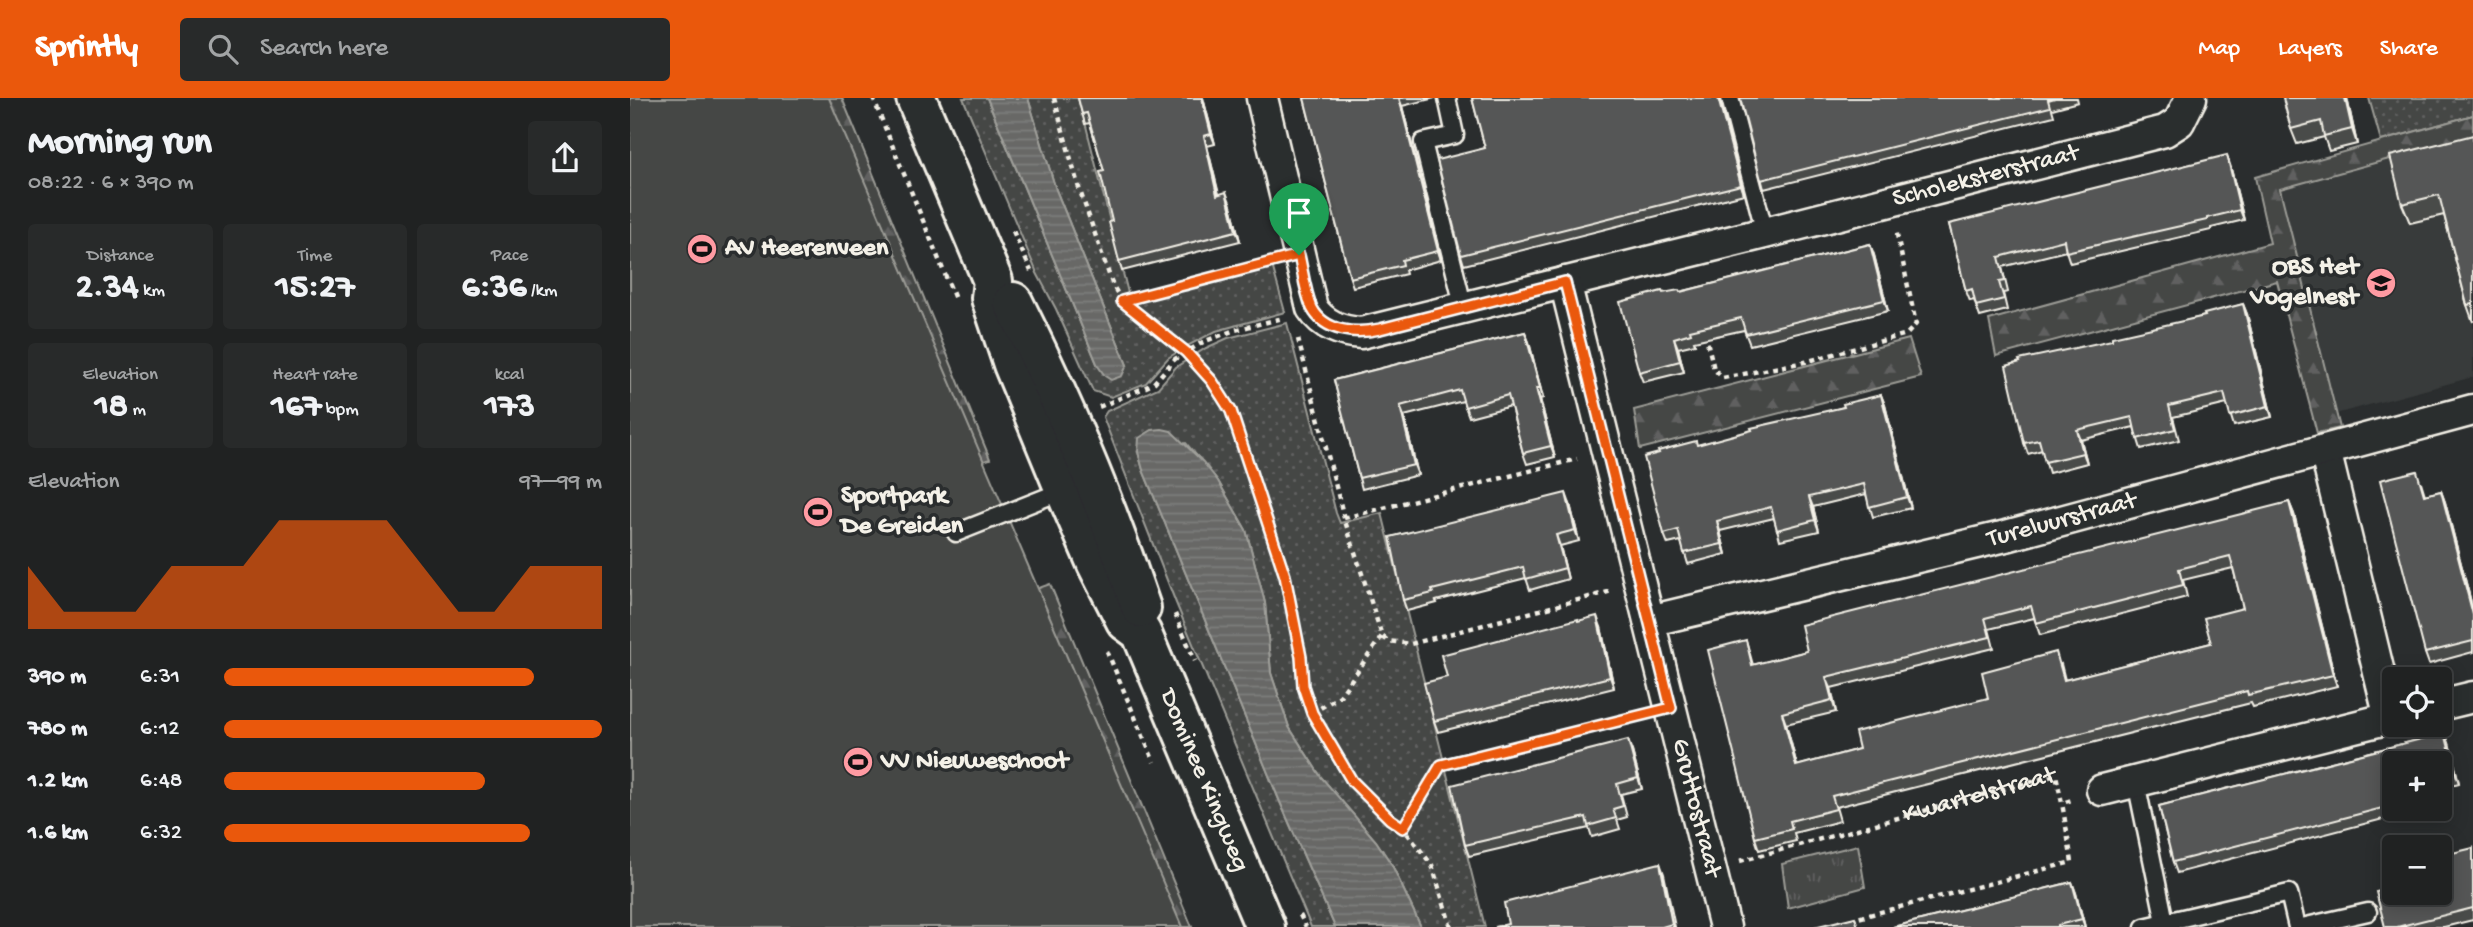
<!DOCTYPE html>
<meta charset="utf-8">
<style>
:root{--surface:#202222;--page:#282a2a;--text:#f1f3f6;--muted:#a2a4a5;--line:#3d3f40;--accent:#ea580c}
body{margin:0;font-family:"Gochi Hand",sans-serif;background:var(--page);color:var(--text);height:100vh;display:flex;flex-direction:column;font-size:26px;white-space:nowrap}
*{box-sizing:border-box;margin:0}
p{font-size:23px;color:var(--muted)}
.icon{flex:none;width:38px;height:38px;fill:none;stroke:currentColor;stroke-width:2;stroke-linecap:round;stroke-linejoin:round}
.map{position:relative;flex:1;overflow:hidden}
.side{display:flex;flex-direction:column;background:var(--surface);width:630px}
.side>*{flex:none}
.controls{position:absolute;left:1752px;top:569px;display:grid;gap:14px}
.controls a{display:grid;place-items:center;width:70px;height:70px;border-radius:7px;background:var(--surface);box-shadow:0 4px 18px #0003,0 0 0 2px var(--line);font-size:35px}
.pin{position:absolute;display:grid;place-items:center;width:60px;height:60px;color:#fff;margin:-72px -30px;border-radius:50% 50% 50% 0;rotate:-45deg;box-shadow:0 0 7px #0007}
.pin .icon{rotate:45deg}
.round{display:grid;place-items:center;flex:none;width:74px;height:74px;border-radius:7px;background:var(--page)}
.headline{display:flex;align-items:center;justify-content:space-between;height:119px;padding:0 28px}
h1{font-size:38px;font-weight:800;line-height:52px}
.metrics{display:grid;grid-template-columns:repeat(3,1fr);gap:10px;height:119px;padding:7px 28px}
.metrics div{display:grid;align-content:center;border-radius:7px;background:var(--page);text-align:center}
.metrics b{font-size:35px;font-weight:800}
.metrics small{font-size:19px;font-weight:400}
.metrics p{font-size:19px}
.chart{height:196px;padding:14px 28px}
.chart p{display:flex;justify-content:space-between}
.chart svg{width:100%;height:126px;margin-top:7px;fill:var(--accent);opacity:.7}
ul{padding:0 28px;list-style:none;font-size:23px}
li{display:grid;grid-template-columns:112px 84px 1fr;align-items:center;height:52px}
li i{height:18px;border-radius:9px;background:var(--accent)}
header{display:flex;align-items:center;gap:42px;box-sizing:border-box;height:98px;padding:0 35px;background:var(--accent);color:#fff}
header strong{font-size:33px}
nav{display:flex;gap:38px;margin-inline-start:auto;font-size:24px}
.search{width:490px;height:63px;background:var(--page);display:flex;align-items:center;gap:18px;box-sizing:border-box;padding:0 24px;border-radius:7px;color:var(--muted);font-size:26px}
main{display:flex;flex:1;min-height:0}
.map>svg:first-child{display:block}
</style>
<header>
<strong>Sprintly</strong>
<div class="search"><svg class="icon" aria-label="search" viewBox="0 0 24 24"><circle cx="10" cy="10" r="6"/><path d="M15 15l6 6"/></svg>Search here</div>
<nav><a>Map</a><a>Layers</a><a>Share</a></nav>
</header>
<main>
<section class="side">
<div class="headline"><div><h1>Morning run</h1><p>08:22 · 6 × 390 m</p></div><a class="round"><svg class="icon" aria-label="share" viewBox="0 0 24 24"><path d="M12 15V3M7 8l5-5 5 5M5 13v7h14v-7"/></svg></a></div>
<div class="metrics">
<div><p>Distance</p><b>2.34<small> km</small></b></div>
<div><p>Time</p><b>15:27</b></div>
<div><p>Pace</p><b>6:36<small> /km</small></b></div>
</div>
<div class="metrics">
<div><p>Elevation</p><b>18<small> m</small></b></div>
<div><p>Heart rate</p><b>167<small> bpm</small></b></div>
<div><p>kcal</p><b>173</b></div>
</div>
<div class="chart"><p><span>Elevation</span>97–99 m</p>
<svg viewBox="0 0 160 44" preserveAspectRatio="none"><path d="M0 44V22L10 38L20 38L30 38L40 22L50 22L60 22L70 6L80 6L90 6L100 6L110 22L120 38L130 38L140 22L150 22L160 22V44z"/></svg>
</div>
<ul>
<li><b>390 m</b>6:31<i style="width:82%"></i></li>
<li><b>780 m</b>6:12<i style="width:100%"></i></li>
<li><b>1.2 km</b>6:48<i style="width:69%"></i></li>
<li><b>1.6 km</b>6:32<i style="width:81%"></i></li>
</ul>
</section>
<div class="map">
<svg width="1843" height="829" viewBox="0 0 1843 829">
<defs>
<pattern id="grass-dots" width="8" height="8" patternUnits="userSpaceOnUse" patternTransform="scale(1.75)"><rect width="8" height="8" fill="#444645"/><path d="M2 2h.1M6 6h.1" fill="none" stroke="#606160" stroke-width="1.8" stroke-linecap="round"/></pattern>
<pattern id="forest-firs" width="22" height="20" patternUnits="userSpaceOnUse" patternTransform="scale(1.75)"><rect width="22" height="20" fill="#444645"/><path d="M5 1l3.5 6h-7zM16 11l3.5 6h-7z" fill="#606160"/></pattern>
<pattern id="park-tufts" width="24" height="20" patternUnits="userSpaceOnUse" patternTransform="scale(1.75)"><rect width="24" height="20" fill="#444645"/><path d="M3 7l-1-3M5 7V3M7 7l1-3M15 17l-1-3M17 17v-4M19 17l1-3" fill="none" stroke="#606160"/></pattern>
<pattern id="water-rules" width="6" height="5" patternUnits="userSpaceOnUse" patternTransform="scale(1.75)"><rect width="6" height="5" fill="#676866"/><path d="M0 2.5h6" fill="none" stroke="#7d7e7c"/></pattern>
</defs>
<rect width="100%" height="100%" fill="#2a2d2e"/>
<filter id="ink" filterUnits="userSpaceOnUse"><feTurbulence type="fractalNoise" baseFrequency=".0143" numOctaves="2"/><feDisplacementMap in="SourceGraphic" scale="14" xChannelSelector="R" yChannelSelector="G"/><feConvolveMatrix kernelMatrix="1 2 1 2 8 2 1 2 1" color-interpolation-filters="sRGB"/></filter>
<g filter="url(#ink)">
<path fill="#373a3a" d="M1843 29V279L1698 318 1633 91Z"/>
<g fill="url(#grass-dots)" stroke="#9c9c96" stroke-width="2">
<path d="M333 0H357L468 268 497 267 426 92 398 0H449L498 195 508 194 510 200 642 167 655 214 586 233 557 248 538 260 516 285 481 299 463 293 426 211 407 175Z"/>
<path d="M1739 0H1843V17L1751 43Z"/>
<path d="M657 225 706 415 710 425 752 415 855 829H791L762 767 746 743 691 679 659 629 641 575 635 505 616 432 588 383 556 345 508 354 513 372 650 704 705 829H681L546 505 473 319 477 313 528 290 546 269 576 250 598 240Z"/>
</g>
<g fill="url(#forest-firs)" stroke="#9c9c96" stroke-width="2">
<path d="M181 0H212L360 361 328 372Z"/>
<path d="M1843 17V38L1650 91 1710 330 1687 335 1647 183 1366 258 1359 222 1640 145 1625 79Z"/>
<path d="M1279 241 1291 279 1010 351 1004 312Z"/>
<path d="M420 486 562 829H518L381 500Z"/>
</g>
<path fill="url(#park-tufts)" stroke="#9c9c96" stroke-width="2" d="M1228 747 1235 789 1158 810 1152 766Z"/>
<path fill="#444645" stroke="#9c9c96" stroke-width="2" d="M0 0H199L552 829H0Z"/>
<g fill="url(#water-rules)" stroke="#9f9f9a" stroke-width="2">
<path d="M357 0H398L426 92 497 267 492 278 481 282 475 278 468 268Z"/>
<path d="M532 331 541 333 573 364 588 383 616 432 635 505 641 575 659 629 691 679 746 743 762 767 791 829H705L650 704 513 372 508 354 509 340 522 332Z"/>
</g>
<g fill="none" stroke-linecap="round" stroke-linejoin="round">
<g stroke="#f4f1e8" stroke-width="21">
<g id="service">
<path d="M817 0 825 37 793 44 834 211"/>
<path d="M1100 0 1135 135"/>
<path d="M326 435 437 391"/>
<path d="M1506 684 1535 824"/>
<path d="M1514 829 1659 795 1667 829"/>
<path d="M1672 829 1738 814"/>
</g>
</g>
<g stroke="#f4f1e8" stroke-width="35">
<g id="minor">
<path id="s2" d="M632 0 682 210C693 227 712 234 731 235L1135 135 1535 33 1549 24 1561 0"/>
<path id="s3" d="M935 184 1095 829"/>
<path d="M1695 352 1760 620"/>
<path id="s4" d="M1019 523 1376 438 1843 312"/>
<path d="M1810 607 1843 599"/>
<path d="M1472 692 1764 619"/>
</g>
</g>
<g stroke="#f4f1e8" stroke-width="44">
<g id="secondary">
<path id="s5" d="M286 0 363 183 361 200 383 266 435 392 467 466 496 523 511 534 635 829"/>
<path d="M383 204C432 302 476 405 511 510"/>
</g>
</g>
<g stroke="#f4f1e8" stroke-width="4.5" stroke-dasharray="5 5" stroke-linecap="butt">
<path d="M243 0 325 201"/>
<path d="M424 0 448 87 483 188 492 203 556 254 582 283 601 313 655 478 671 559 672 588 682 615 722 683 760 721 773 730 802 767 821 829"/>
<path d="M383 133 401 173"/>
<path d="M493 202 641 164"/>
<path d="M1075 235 1084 271 1093 280 1175 264 1277 236 1286 226 1266 132"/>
<path d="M668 241 714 420 752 538 758 543 781 546 982 493"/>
<path d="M469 309 523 286 545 261 573 244 605 232 653 220"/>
<path d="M714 420 947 361"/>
<path d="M545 516 565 563"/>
<path d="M477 553 524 664"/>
<path d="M682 615 710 598 752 538"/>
<path d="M773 730 811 667 1011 618"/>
<path id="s1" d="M1110 763 1426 677 1432 705 1445 701"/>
<path d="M670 817 676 829"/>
<path d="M1220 822 1442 764 1432 705"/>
</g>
<use href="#service" stroke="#2a2d2e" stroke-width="16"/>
<use href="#minor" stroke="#2a2d2e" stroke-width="30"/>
<use href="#secondary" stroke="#2a2d2e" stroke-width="38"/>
</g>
<g fill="#494b4a" stroke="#f4f1e8" stroke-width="2" fill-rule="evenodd">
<path d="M448 0H573L585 46 577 48 589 96 600 104 610 143 492 173 489 163 474 73 460 25 455 26Z"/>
<path d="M674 0H805L772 8 811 162 775 172 776 176 723 189 720 180Z"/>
<path d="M842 0H1090L1114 96 834 167 831 157 855 50Z"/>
<path d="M1110 0H1447L1448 4 1422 11 1424 18 1134 91Z"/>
<path d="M1653 0H1717L1727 46 1699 53 1694 39 1667 46 1661 31Z"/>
<path d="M1843 37V224L1837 207 1814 117 1780 125 1772 106Z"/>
<path d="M1600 67 1614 122 1581 130V132L1440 165 1436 153 1372 169 1378 194 1373 195 1377 212 1350 219 1344 202 1340 203 1336 193 1319 126Z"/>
<path d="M1240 146 1244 157 1258 213 1120 247 1114 232 1064 243 1065 246 1048 250 1054 274 1013 284 1009 274 1033 195 1050 194Z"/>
<path d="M1613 206 1617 216 1642 319 1604 328 1597 306 1543 319 1549 342 1511 351 1504 329 1451 342 1457 365 1419 375 1412 352 1398 356 1394 345 1482 242 1575 218Z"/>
<path d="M895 234 899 244 913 300 910 301 925 359 897 366 893 355 881 308 839 319 833 303 774 318 788 377 732 391 729 380 704 282Z"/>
<path d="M1251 297 1255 307 1281 410 1243 419 1236 396 1183 409 1189 433 1150 442 1144 420 1090 433 1096 456 1058 466 1051 443 1038 446 1034 436 1068 347 1214 309Z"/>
<path d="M1791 384 1795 397 1811 393 1815 404 1843 512V554L1799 566 1795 555Z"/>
<path d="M1659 404 1664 416 1707 588 1623 609 1621 605 1206 709 1210 723 1164 735 1166 743 1129 752 1125 740 1116 542 1123 567 1177 553ZM1603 470 1613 510 1581 545 1435 582 1431 566 1358 600 1229 651 1167 668 1156 626 1206 614 1201 590 1364 550 1359 531 1404 520 1410 537 1557 499 1553 482Z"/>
<path d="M940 406 949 443 930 448 938 481 900 492 896 480 806 503 807 505 777 513 773 502Z"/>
<path d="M948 523 971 529 984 590 808 634 804 623 817 579Z"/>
<path d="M1815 635 1819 645 1829 685 1810 690V665H1764V710H1795L1547 775 1543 764 1529 708Z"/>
<path d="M1002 653 1012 691 991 696 997 719 987 722 990 731 962 739 959 730 839 758 835 747Z"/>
<path d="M1843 750V822L1814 829H1755L1764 794Z"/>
<path d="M1442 784 1446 795 1455 829H1263Z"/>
</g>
<g fill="#3c3d3c" stroke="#f4f1e8" stroke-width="2">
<path d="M572 0H573L585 46 581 36Z"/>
<path d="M769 0 772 8 811 162 808 153Z"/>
<path d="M1088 0H1090L1114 96 1111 87Z"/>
<path d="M1715 0H1717L1727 46 1722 31Z"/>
<path d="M574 38 577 48 591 106 587 97Z"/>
<path d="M1597 57 1600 67 1614 122 1610 112Z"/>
<path d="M596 94 600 104 610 143 606 133Z"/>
<path d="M1240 146 1244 157 1258 213 1254 202Z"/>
<path d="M1613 206 1617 216 1642 319 1638 308Z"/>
<path d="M895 234 899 244 913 300 910 290Z"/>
<path d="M1044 240 1048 250 1054 274 1050 263Z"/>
<path d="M906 290 910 301 925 359 921 348Z"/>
<path d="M1251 297 1255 307 1281 410 1277 399Z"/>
<path d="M770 308 774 318 788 377 784 367Z"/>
<path d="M1447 332 1451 342 1457 365 1453 355Z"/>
<path d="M1811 393 1815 404 1843 512V517Z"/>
<path d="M936 395 940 406 949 443 945 432Z"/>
<path d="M1179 399 1183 409 1189 433 1185 422Z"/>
<path d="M1659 404 1664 416 1707 588 1703 577Z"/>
<path d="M1087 423 1090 433 1096 456 1092 446Z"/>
<path d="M926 437 930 448 938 481Z"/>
<path d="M967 518 971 529 984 590 980 579Z"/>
<path d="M1196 579 1201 590 1206 614 1202 602Z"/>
<path d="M1152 615 1156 626 1170 679 1166 668Z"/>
<path d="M1815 635 1819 645 1829 685 1825 674Z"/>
<path d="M998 642 1002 653 1012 691 1008 680Z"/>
<path d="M1030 765 1034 776 1045 829H1043L1042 826Z"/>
<path d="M1442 784 1446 795 1455 829 1452 821Z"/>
</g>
<g fill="#555756" stroke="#f4f1e8" stroke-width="2" fill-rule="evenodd">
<path d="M448 0H572L581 36 574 38 587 97 596 94 606 133 489 163 479 124 482 123 470 74 474 73 457 15 452 16Z"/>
<path d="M674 0H769L808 153 772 162 773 167 720 180Z"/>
<path d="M842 0H1088L1111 87 831 157 807 62 855 50Z"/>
<path d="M1110 0H1425L1418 2 1420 9 1131 82Z"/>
<path d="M1653 0H1715L1722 31 1694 38 1691 23 1661 31Z"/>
<path d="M1843 37V206L1837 207 1809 97 1772 106 1760 58Z"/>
<path d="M1597 57 1610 112 1577 120V122L1436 154 1434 142 1369 159 1375 183 1369 184 1374 201 1346 208 1342 191 1336 193 1319 126Z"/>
<path d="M1240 146 1254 202 1116 236 1111 220 1060 232 1061 235 1044 240 1050 263 1009 274 990 204 1032 193 1033 195 1049 192 1050 194Z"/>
<path d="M1613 206 1638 308 1600 318 1594 295 1539 308 1545 331 1507 341 1502 319 1447 332 1453 355 1415 364 1409 342 1394 345 1376 268 1390 264 1389 262 1482 242V239L1575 218 1574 216Z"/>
<path d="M895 234 910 290H906L921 348 893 355 878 297 835 309 830 292 770 308 784 367 729 380 704 282Z"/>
<path d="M1251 297 1277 399 1239 409 1234 386 1179 399 1185 422 1147 432 1141 409 1087 423 1092 446 1054 455 1048 432 1034 436 1014 359 1029 355 1028 353 1066 343 1067 347 1122 332 1121 330 1214 309 1213 306Z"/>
<path d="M1787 373 1794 397 1811 393 1843 517V543L1795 555 1750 382Z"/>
<path d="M936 395 945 432 926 437 935 470 896 481 893 469 802 492 803 495 773 502 760 439Z"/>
<path d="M1659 404 1703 577 1618 597 1617 593 1202 698 1206 711 1160 723 1162 731 1125 740 1078 552 1116 542 1122 567 1177 553 1171 527ZM1600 458 1613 510 1574 520 1581 545 1434 582 1426 554 1352 574 1358 600 1225 634 1229 651 1166 668 1152 615 1202 602 1196 579 1360 539 1355 520 1401 508 1406 525 1553 487 1549 471Z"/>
<path d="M967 518 980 579 804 623 794 585 817 579 811 557 948 521V523Z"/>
<path d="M1815 635 1825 674 1810 678V665H1764V707L1543 764 1529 708Z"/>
<path d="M998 642 1008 680 987 686 993 708 983 711 986 720 958 728 956 719 835 747 822 687Z"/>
<path d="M1843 750V810L1767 829H1755L1746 794 1764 790V794H1810V758Z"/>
<path d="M1030 765 1042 826 1032 829H865L878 826 874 805Z"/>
<path d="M1442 784 1452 821 1428 827V829H1263Z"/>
<path d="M1225 819 1228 829H1184Z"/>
</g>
</g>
<g fill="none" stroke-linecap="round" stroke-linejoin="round" filter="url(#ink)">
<g stroke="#fff" stroke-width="14">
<path id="route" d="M669 157C673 174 675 194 682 210 695 235 727 236 750 231L935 184 1041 610 811 667 773 730 760 721 722 683 682 615 673 588 671 559 655 478 601 313 582 283 556 254 492 203Z"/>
</g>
<use href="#route" stroke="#ea580c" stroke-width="9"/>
</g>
<defs>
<g id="stadium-disc" transform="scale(1.575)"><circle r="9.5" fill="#ff9aa2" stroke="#2a2d2e"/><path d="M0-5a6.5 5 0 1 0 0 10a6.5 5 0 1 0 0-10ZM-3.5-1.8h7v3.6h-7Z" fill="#111"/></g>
<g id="school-disc" transform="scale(1.575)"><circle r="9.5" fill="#ff9aa2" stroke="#2a2d2e"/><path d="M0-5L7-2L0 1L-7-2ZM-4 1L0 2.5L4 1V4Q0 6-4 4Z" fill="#111"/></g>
</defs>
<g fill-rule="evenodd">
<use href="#stadium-disc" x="72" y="151"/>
<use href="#school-disc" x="1751" y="185"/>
<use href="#stadium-disc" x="188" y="414"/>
<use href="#stadium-disc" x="228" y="664"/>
</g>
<g text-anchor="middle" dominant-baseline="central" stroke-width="7" stroke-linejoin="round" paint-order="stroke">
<g font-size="26" fill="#f4f1e8" stroke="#2a2d2e">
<text stroke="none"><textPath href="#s2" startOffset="917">Scholeksterstraat</textPath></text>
<text stroke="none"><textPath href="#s4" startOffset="425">Tureluurstraat</textPath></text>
<text stroke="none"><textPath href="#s5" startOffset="746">Dominee Kingweg</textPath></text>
<text stroke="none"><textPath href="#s1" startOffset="248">Kwartelstraat</textPath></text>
<text stroke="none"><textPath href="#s3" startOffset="542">Gruttostraat</textPath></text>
</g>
<g font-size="26" font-weight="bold" fill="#f4f1e8" stroke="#2a2d2e" text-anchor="start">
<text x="95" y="151">AV Heerenveen</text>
<text x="1728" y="170" text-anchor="end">OBS Het<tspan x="1728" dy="30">Vogelnest</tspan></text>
<text x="211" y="399">Sportpark<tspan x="211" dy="30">De Greiden</tspan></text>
<text x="251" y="664">VV Nieuweschoot</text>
</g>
</g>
</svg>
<div class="controls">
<a><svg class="icon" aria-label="locate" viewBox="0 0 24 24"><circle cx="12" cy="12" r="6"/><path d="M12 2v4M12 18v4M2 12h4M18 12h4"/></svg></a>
<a>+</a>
<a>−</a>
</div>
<div class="pin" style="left:669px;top:157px;background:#1e9e55"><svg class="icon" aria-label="arrive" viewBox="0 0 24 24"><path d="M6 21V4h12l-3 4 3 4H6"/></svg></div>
</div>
</main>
